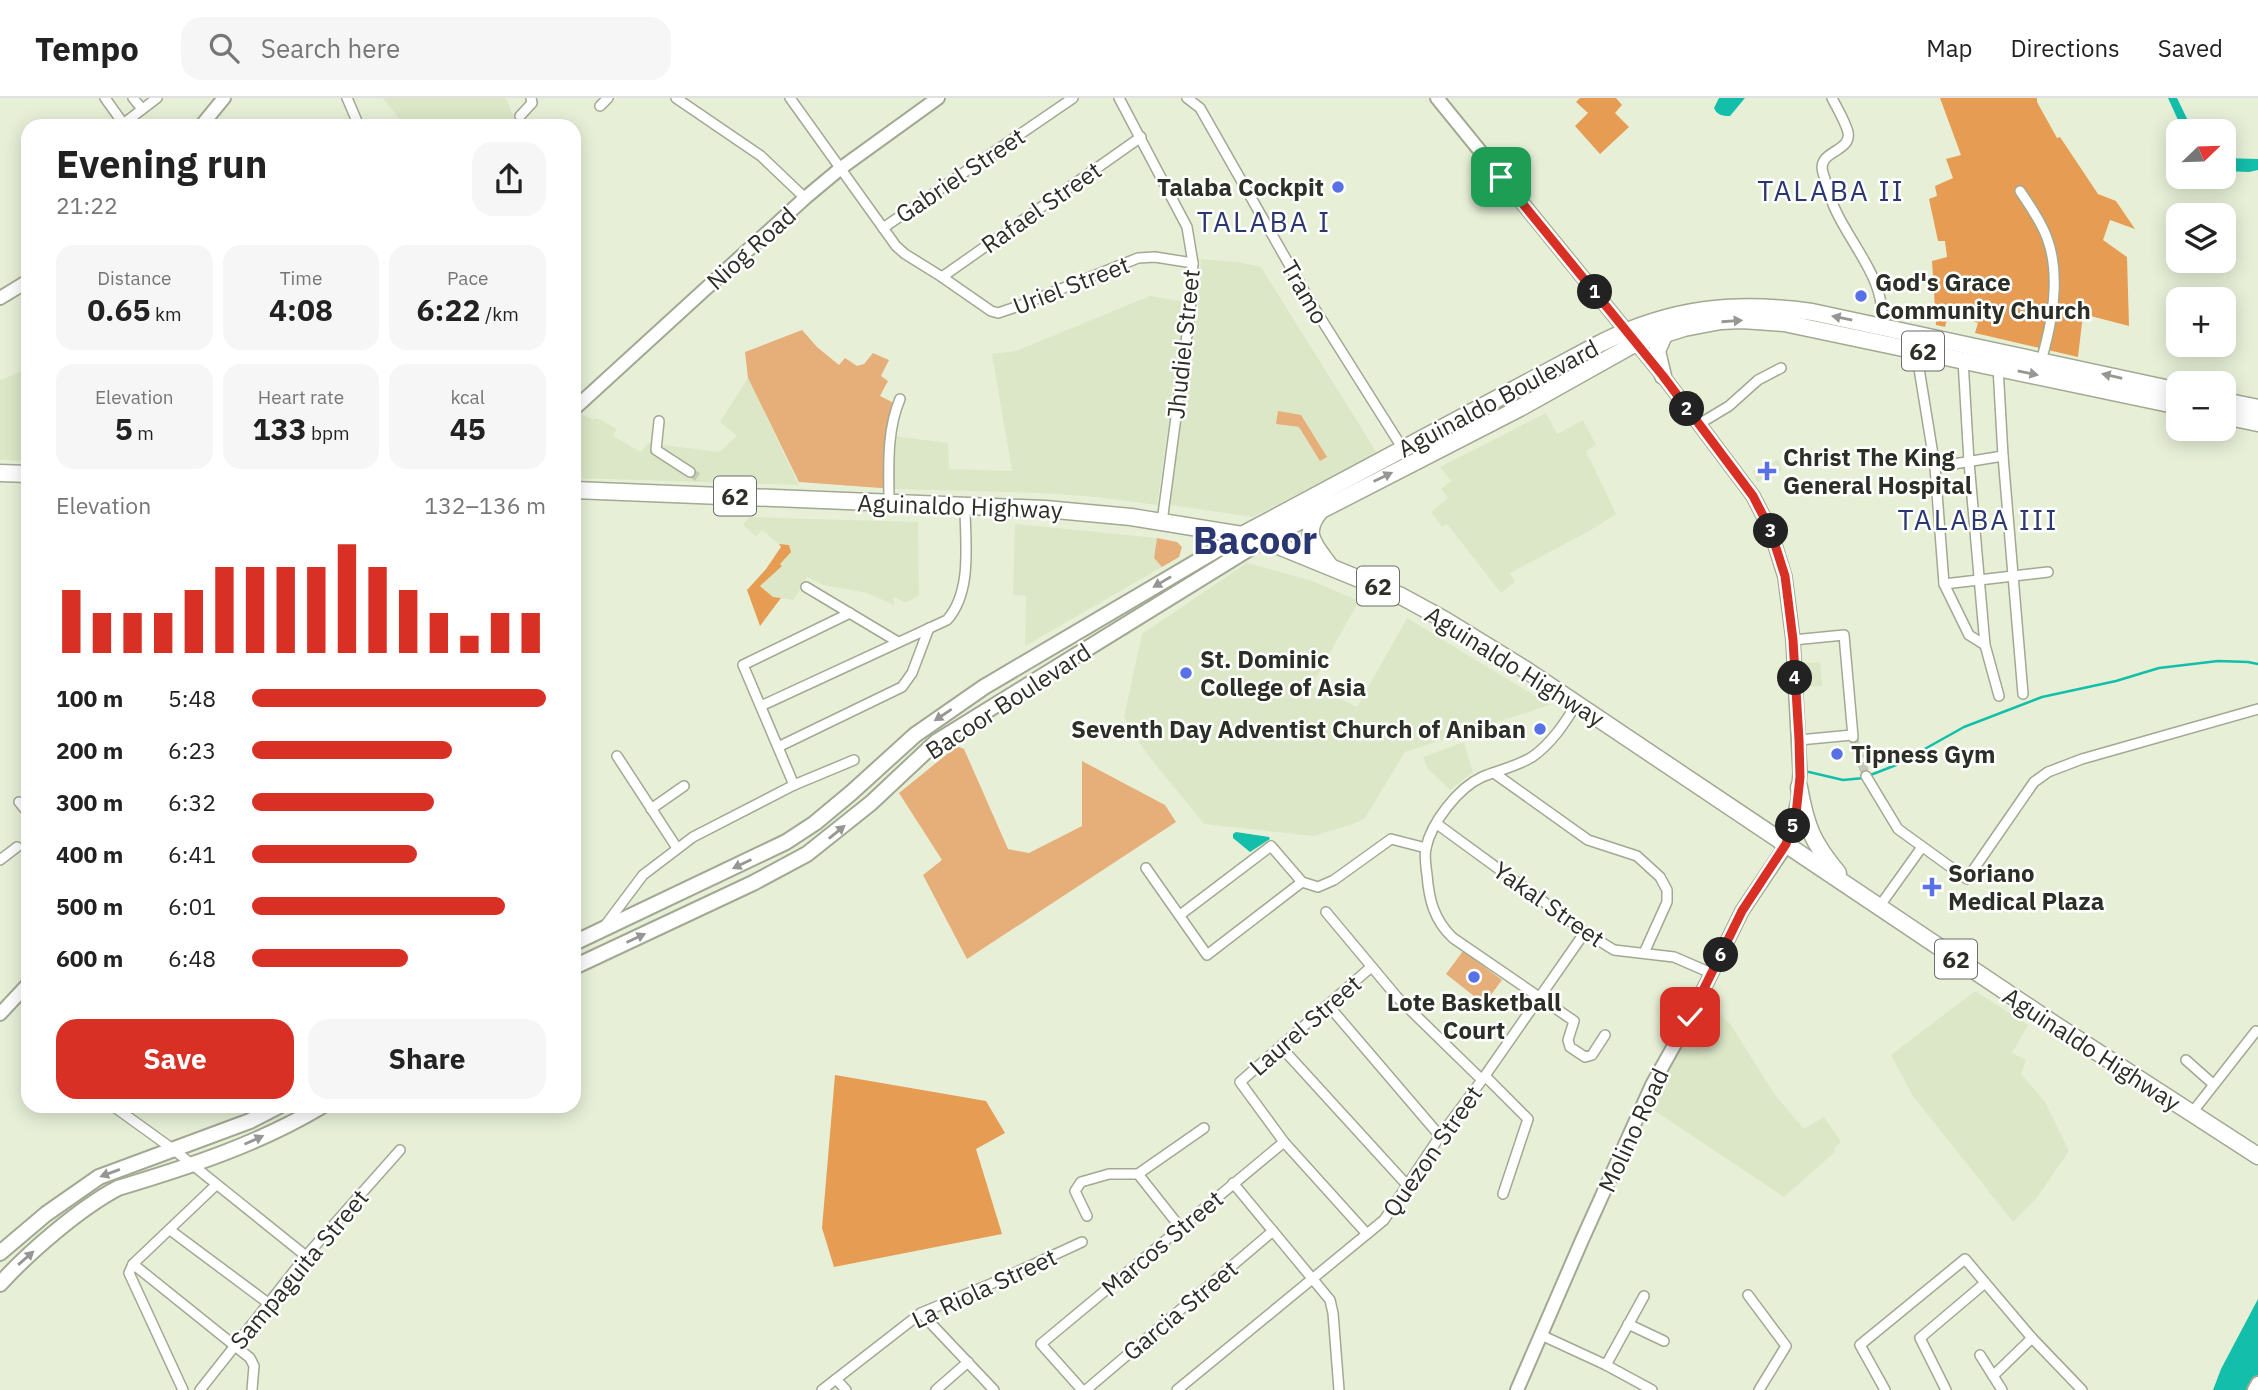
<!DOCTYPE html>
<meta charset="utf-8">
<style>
:root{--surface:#fff;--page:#f6f6f6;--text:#222;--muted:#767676;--line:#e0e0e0;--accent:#d93025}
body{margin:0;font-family:"IBM Plex Sans",sans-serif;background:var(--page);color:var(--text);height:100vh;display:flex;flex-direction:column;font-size:26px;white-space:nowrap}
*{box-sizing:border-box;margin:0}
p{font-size:23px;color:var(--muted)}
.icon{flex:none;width:38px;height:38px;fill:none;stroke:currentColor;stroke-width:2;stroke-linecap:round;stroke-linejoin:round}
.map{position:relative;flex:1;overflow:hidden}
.sheet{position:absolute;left:21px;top:21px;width:560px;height:994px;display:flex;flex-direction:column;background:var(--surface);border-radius:21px;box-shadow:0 4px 18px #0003}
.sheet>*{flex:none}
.needle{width:46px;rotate:67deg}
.controls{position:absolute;left:2166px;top:21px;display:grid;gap:14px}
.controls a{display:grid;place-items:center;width:70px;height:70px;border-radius:14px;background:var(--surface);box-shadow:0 4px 18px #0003;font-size:35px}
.pin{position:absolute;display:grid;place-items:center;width:60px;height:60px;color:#fff;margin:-30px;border-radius:14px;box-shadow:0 4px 10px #0006}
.km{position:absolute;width:35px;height:35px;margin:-18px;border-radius:50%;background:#222;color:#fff;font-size:19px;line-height:35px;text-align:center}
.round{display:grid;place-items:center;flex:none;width:74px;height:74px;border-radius:21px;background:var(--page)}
.overview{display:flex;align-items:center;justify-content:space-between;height:119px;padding:0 35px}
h1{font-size:38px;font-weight:700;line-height:52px}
.metrics{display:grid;grid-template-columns:repeat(3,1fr);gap:10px;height:119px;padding:7px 35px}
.metrics div{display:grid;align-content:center;border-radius:18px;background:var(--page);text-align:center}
.metrics b{font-size:30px;font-weight:700}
.metrics small{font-size:19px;font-weight:400}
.metrics p{font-size:19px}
.chart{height:196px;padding:14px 35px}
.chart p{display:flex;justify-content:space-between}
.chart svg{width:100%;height:126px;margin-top:7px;stroke:var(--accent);stroke-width:6}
.primary-button{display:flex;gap:14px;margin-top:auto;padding:14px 35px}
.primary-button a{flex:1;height:80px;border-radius:21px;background:var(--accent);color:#fff;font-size:28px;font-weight:700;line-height:80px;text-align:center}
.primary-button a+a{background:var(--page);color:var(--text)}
ul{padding:0 35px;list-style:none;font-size:23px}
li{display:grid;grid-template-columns:112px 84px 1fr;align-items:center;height:52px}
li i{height:18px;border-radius:9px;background:var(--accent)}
header{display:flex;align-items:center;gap:42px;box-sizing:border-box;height:98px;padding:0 35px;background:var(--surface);border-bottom:2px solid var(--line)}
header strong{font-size:33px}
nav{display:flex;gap:38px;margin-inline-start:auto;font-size:24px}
.search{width:490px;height:63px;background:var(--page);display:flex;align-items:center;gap:18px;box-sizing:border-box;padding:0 24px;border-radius:21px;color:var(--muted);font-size:26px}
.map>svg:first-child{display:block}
</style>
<header>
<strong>Tempo</strong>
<div class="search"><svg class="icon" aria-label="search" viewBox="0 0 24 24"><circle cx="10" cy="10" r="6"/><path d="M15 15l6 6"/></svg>Search here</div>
<nav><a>Map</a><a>Directions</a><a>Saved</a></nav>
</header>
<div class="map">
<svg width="2258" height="1292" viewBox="0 0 2258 1292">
<rect width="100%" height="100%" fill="#e7f0d7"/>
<g fill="#dce7c7">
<path d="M383 0H506L514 20 499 28H405Z"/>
<path d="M1201 161 1238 164 1261 169 1377 355 1253 419 1170 407 1192 238 1198 214Z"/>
<path d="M1150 198 1186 204 1157 407 1096 399 1041 395 894 391V338L948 345 949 371 1012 373 992 256 1016 253Z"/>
<path d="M28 271V363L0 362V282Z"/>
<path d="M748 280 799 387 574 380V319L578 315 593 322 597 320 617 331 613 338 641 354 648 345 719 354 737 338 720 324Z"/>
<path d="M1546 315 1557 336 1583 322 1596 347 1586 353 1616 416 1591 432 1510 475 1515 484 1501 495 1447 426 1442 429 1431 414 1448 400 1441 391 1451 383 1440 369Z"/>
<path d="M1778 362 1783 372 1757 384 1752 373Z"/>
<path d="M749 419 918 424 919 497 906 505 894 499V507L867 495 823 487 807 479 794 502 773 499 760 488 782 468 779 466 789 453V447L779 446 762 432 756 439 743 427Z"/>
<path d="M1015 426 1157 440 1154 460 1162 469 1025 548 1026 498 1013 497Z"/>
<path d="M1247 465 1313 483 1359 503 1312 587 1357 609 1407 520 1550 607 1405 654 1365 720 1353 726 1314 738 1204 726 1155 666 1133 636 1124 619 1142 536Z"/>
<path d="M1820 564 1822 588 1805 589 1804 565Z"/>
<path d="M1464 644 1473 674 1450 692 1428 671 1423 659Z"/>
<path d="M1975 893 2028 927 2012 955 2026 962 2021 976 2045 1004 2069 1053 2036 1101 2013 1124 1913 998 1891 957Z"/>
<path d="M1709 908 1715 911 1731 927 1775 997 1804 1031 1824 1019 1841 1044 1834 1050 1836 1053 1784 1099 1646 1007 1689 929Z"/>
</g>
<g fill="#e6ae79">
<path d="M802 232 817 249 839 267 845 260 857 268 864 266 873 255 889 262 881 278 888 283 880 298 896 306 894 391 799 384 748 280 745 254Z"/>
<path d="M1278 313 1301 317 1327 359 1320 363 1299 329 1276 326Z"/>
<path d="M1157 440 1177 444 1182 449 1179 459 1162 469 1154 460Z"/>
<path d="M957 648 964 651 1008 751 1029 755 1082 728V663L1165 707 1176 724 967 861 923 777 942 762 899 695Z"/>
<path d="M1463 853 1502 882 1484 906 1446 876Z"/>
</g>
<g fill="#e69c52">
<path d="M1580 0H1616L1622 7 1615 15 1629 29 1600 56 1575 28 1588 15 1576 4Z"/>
<path d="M1940 0H2037V4L2057 40 2060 39 2098 96 2116 103 2135 131 2110 122 2103 142 2127 159 2129 228 2083 216 2078 259 1975 235 1978 225 1949 215 1945 229 1936 227 1932 163 1947 159 1945 143H1938L1929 101 1937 98 1935 88 1953 80 1946 61 1961 57Z"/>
<path d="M779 446 789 447 791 454 780 466 782 468 760 488 773 499 781 500 760 528 747 492 766 471 781 449Z"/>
<path d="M835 977 986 1003 1005 1035 976 1051 1002 1136 834 1169 822 1130Z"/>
</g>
<g fill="#13beab">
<path d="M1719 0H1745L1730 18C1722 18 1717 17 1714 10Z"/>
<path d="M2168 0H2177L2193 33H2183Z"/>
<path d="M2224 60 2258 61V72L2249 74 2224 73Z"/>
<path d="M1236 734 1269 739 1270 741 1250 754 1233 740V736Z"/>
<path d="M2258 1201V1277L2250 1292H2213L2221 1271Z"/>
</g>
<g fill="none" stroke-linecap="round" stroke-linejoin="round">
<g stroke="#13beab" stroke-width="2.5">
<path d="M1809 674 1843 682 1864 680"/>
<path d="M1868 678 1896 667 1964 629 2042 599 2116 583 2159 570 2218 563 2248 564 2258 566"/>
</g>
<g stroke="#c2c9b4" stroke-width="9" stroke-dasharray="9 4.5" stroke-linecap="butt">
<path d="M690 374 699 380V383"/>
<path d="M1853 639 1866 678"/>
</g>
<g stroke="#a1a992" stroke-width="12">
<g id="street">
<path d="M105 0 125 28"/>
<path d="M133 0 142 11"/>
<path d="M347 0 359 28"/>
<path d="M676 0 761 58 805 100"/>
<path d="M790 0 896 148 905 156 942 179 991 213 998 215 1016 209 1138 160 1155 159 1193 165"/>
<path d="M1119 0 1187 129 1193 165 1190 214 1162 424"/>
<path d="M1187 0 1200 10 1311 205 1403 351"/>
<path d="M1832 0C1837 10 1845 23 1848 34 1852 55 1816 52 1823 75 1827 87 1830 100 1835 111 1852 149 1888 184 1881 228"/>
<path d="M600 8 608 0"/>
<path d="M520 18 532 5 531 0"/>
<path d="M123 26 157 0"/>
<path d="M2020 93C2030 108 2041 123 2047 140 2061 177 2052 226 2041 263"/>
<path d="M883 130 1073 0"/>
<path d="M942 179 1141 39"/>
<path d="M1916 252 1935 369 1944 486 1969 537 1985 547"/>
<path d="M1963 262 1969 364 1985 547 1999 598"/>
<path d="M1998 269 2003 358 2023 596"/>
<path d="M659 323 656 352 690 374"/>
<path d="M1699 326 1729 308 1758 282 1781 270"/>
<path d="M1935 369 2003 358"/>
<path d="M889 406C889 371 886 334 900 301"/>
<path d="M1944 486 2048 474"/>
<path d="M806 489 898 544"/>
<path d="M1793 542 1844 537 1853 639"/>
<path d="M1577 605C1565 625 1551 646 1532 659 1516 669 1498 672 1482 679 1458 690 1431 725 1426 750 1424 758 1426 769 1427 777 1429 802 1434 822 1453 840L1574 923 1568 942 1570 949 1585 959 1592 957 1605 937"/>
<path d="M761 608 947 522C973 493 965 443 965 408"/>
<path d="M1799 642 1852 637"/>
<path d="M778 649 902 589 912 575 929 530"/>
<path d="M617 658 677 750"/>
<path d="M1494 675 1588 742 1637 758 1660 779 1667 792V804L1644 855"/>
<path d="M1866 678 1898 731 1967 781 2034 684 2048 674 2082 661 2258 611"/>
<path d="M794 687 743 567 850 515"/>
<path d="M19 704 28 715"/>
<path d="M651 711 684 688"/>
<path d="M1437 726 1585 834 1614 852 1674 859 1711 875"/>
<path d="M0 762 17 749"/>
<path d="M1146 770 1207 857 1302 784"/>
<path d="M1879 809 1922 749"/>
<path d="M1326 814 1397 899 1482 982"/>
<path d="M1180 817 1271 748 1302 784 1318 789 1334 782 1391 741 1426 750"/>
<path d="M604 829 643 777 693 739 794 687 854 662"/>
<path d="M1328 907 1440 1038"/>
<path d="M1281 949 1407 1087"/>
<path d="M2186 962 2213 986"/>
<path d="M1485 978 1528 1021 1503 1096"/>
<path d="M113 1008 174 1052 306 1158"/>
<path d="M2191 1016 2256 933"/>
<path d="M1138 1076 1180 1129"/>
<path d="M1233 1085 1330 1202 1333 1215 1339 1292"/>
<path d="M1087 1118 1075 1093 1081 1084 1109 1076H1138L1204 1030"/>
<path d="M170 1132 268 1205"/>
<path d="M1367 1136 1284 1044 1240 984 1370 870"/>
<path d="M133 1166 250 1260 254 1268 252 1292"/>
<path d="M1748 1197 1786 1248 1759 1292"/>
<path d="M921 1215 994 1292"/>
<path d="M1628 1226 1664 1243"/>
<path d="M1541 1237 1606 1267 1652 1292"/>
<path d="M1980 1257 2002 1292"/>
<path d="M1606 1267 1644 1198"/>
<path d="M1993 1278 2032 1240"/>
<path d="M836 1281 846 1292"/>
<path d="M183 1292 129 1175 133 1166 216 1087"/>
<path d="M200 1292 306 1158 400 1052"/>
<path d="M822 1292 921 1215 993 1185 1082 1144"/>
<path d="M936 1292 968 1264"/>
<path d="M1082 1292 1041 1246 1284 1044"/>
<path d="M1086 1292 1273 1133"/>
<path d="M1177 1292 1384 1122 1440 1038 1482 982 1585 834"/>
<path d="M1885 1292 1860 1247 1965 1161 2032 1240 2082 1292"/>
<path d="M1946 1292 1920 1240 1985 1185"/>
</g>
</g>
<g stroke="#a1a992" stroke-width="16">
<g id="secondary">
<path d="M1437 0 1663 278 1753 398 1770 431 1785 479 1793 542 1800 674 1798 702 1792 729 1781 755 1742 813 1690 919 1652 987 1582 1142 1517 1292"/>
<path d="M201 28 224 0"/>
<path d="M0 200 28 183"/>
<path d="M574 311 805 100 841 70 938 0"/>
<path d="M0 916 28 886"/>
<path d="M2254 1292 2258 1285"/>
</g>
</g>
<g stroke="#a1a992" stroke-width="18">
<g id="primary">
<path d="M574 845 786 744 815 725 851 695 915 637 984 589 1242 437"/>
<path d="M574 869 753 785 807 756 871 705 936 644 1263 442"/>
<path d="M0 1155 46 1116 99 1079 250 1023 279 1008"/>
<path d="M0 1186C29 1154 80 1110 118 1090 188 1069 259 1046 322 1008"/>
</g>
</g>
<g stroke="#a1a992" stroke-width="19">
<g id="highway">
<path d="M1663 278 1657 253 1665 235"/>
<path d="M2224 303 2258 310"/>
<path d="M2224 318 2258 325"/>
<path d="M0 375 28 376"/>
<path d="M574 392 1045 411 1131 419 1242 437 1271 445 1401 498 1445 522 1523 570 2057 928 2258 1058"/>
<path d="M1321 412C1301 435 1314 446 1329 467"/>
<path d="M1242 437 1601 245C1671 210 1735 203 1812 214L2179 293"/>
<path d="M1263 442 1520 310 1636 245 1684 230 1721 223 1742 222 1784 225 2179 308"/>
<path d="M1799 689C1806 728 1812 744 1838 775"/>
</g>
</g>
<use href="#street" stroke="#fff" stroke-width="9"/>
<use href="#secondary" stroke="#fff" stroke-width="12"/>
<use href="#primary" stroke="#fff" stroke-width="14"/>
<use href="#highway" stroke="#fff" stroke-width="16"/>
</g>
<defs><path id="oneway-solid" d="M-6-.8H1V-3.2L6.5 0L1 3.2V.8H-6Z" transform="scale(1.75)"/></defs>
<g fill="#969792">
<use href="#oneway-solid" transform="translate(1842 220) rotate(-168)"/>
<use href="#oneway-solid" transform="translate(1732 223) rotate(-4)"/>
<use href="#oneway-solid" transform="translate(2028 275) rotate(11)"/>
<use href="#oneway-solid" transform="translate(2112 278) rotate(-167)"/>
<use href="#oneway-solid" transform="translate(1383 379) rotate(-26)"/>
<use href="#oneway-solid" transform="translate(1162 484) rotate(149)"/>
<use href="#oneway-solid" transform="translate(943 617) rotate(146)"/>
<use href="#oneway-solid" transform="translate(837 734) rotate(-39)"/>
<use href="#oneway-solid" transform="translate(742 766) rotate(154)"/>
<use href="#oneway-solid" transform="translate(636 840) rotate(-25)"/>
<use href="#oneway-solid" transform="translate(254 1042) rotate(-24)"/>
<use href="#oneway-solid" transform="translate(110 1075) rotate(160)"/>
<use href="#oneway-solid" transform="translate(26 1160) rotate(-41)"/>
</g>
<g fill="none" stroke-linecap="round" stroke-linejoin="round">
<g stroke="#fff" stroke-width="14">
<path id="route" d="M1501 79 1663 278 1753 398 1770 431 1785 478 1793 542 1799 642 1800 679 1796 716 1786 746 1742 813 1690 919"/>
</g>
<use href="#route" stroke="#d93025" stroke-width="9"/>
</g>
<g fill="#5971e7" stroke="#fff" stroke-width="2.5">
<circle cx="1338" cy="89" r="7"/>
<circle cx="1861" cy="198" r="7"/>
<path d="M1763.5 362.5h7v7h7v7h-7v7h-7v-7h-7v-7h7z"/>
<circle cx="1186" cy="575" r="7"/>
<circle cx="1540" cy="631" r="7"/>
<circle cx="1837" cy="656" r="7"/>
<path d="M1928.5 778.5h7v7h7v7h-7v7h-7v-7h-7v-7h7z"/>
<circle cx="1474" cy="879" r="7"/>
</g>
<g text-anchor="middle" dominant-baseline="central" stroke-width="5" stroke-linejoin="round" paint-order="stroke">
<g fill="#fff" stroke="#6b6d67" stroke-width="2">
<rect x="1902" y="233.5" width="42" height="39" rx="5"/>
<rect x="714" y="378.5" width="42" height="39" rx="5"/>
<rect x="1357" y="468.5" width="42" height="39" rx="5"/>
<rect x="1935" y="841.5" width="42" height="39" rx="5"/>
</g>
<g font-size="23" font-weight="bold" fill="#2c2f26">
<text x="1923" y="253">62</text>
<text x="735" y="398">62</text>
<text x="1378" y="488">62</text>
<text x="1956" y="861">62</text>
</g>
<g font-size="24" fill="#2c2f26" stroke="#fff">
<text transform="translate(960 77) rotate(-34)">Gabriel Street</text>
<text transform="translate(1041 109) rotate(-35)">Rafael Street</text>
<text transform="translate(751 150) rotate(-42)">Niog Road</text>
<text transform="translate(1071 187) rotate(-21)">Uriel Street</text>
<text transform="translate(1305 194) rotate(60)">Tramo</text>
<text transform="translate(1183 246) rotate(-84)">Jhudiel Street</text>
<text transform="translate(1498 300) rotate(-28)">Aguinaldo Boulevard</text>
<text transform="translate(960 408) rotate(2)">Aguinaldo Highway</text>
<text transform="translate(1515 568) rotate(32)">Aguinaldo Highway</text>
<text transform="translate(1008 603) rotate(-33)">Bacoor Boulevard</text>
<text transform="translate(1549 806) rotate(35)">Yakal Street</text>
<text transform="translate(1305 927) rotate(-41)">Laurel Street</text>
<text transform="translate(2092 951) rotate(33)">Aguinaldo Highway</text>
<text transform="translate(1633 1032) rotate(-65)">Molino Road</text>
<text transform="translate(1432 1053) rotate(-55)">Quezon Street</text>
<text transform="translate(1162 1145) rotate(-40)">Marcos Street</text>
<text transform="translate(299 1171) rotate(-50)">Sampaguita Street</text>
<text transform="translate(984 1190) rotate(-25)">La Riola Street</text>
<text transform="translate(1180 1212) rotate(-40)">Garcia Street</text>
</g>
<g font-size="24" font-weight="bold" fill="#2c2f26" stroke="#fff" text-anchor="start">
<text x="1324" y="89" text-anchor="end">Talaba Cockpit</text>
<text x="1875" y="184">God's Grace<tspan x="1875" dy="28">Community Church</tspan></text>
<text x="1783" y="359">Christ The King<tspan x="1783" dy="28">General Hospital</tspan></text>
<text x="1200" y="561">St. Dominic<tspan x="1200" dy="28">College of Asia</tspan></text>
<text x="1526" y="631" text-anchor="end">Seventh Day Adventist Church of Aniban</text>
<text x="1851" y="656">Tipness Gym</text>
<text x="1948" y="775">Soriano<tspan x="1948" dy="28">Medical Plaza</tspan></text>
<text x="1474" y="904" text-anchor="middle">Lote Basketball<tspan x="1474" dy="28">Court</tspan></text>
</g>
<g font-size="28" letter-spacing="2" fill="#2b3771" stroke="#fff">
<text x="1831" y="92">TALABA II</text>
<text x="1264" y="123">TALABA I</text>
<text x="1978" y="421">TALABA III</text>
</g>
<g font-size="38" font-weight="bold" fill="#2b3771" stroke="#fff">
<text x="1255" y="441">Bacoor</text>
</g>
</g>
</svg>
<div class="controls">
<a><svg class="needle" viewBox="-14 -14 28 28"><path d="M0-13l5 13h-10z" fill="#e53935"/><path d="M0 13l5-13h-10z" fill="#767676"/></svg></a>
<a><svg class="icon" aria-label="layers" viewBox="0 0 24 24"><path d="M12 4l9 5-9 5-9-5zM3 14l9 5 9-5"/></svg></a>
<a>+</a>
<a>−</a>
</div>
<div class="pin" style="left:1501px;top:79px;background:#1e9e55"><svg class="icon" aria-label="arrive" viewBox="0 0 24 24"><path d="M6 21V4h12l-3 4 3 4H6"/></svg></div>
<div class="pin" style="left:1690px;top:919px;background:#d93025"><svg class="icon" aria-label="check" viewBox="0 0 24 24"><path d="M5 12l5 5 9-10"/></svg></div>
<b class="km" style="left:1595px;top:194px">1</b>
<b class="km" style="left:1687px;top:311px">2</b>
<b class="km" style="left:1771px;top:433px">3</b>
<b class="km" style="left:1795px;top:580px">4</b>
<b class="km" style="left:1793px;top:728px">5</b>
<b class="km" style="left:1721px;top:857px">6</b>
<section class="sheet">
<div class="overview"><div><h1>Evening run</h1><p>21:22</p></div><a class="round"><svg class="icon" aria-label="share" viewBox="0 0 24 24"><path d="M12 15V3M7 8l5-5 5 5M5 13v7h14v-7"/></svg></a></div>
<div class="metrics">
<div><p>Distance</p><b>0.65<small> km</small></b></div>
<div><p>Time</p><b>4:08</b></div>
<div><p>Pace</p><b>6:22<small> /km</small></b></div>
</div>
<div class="metrics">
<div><p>Elevation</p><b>5<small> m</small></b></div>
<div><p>Heart rate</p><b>133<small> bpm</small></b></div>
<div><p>kcal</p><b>45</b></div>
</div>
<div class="chart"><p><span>Elevation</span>132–136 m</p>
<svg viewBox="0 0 160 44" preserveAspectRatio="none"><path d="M5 44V22M15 44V30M25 44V30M35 44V30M45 44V22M55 44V14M65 44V14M75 44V14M85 44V14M95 44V6M105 44V14M115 44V22M125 44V30M135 44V38M145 44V30M155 44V30"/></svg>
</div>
<ul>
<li><b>100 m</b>5:48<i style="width:100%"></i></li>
<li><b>200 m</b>6:23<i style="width:68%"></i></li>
<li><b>300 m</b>6:32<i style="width:62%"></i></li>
<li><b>400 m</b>6:41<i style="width:56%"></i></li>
<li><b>500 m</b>6:01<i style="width:86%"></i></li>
<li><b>600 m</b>6:48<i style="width:53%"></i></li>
</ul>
<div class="primary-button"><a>Save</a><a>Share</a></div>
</section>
</div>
